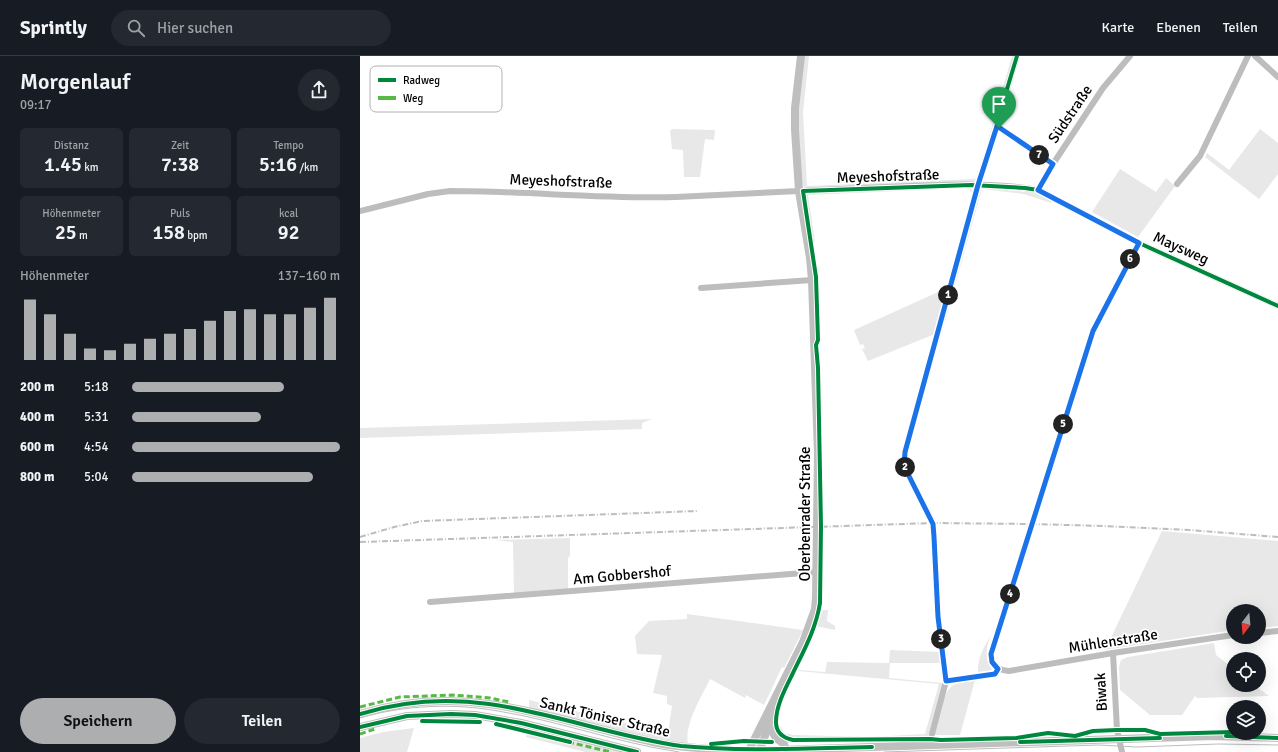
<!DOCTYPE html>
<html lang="de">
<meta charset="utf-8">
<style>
:root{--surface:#171b24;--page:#242831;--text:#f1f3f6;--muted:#9ea1a6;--line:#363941;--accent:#adaeaf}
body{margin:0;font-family:Signika,sans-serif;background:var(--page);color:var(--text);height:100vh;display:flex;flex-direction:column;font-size:15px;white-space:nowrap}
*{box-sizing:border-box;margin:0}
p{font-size:13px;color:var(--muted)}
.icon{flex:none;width:22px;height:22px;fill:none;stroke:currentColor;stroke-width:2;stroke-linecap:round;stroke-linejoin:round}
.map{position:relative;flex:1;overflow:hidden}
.panel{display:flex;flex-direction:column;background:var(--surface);width:360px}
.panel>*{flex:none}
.needle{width:26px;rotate:196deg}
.controls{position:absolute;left:866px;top:548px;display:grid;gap:8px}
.controls a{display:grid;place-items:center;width:40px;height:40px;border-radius:50%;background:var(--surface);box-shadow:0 4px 16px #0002;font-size:20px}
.pin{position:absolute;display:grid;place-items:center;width:34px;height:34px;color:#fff;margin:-41px -17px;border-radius:50% 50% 50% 0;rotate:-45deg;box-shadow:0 0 4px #0007}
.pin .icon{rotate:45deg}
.km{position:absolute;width:20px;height:20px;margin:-10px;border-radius:50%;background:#222;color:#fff;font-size:11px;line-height:20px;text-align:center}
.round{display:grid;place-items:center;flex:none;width:42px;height:42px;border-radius:21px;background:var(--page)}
.overview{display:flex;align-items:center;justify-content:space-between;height:68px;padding:0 20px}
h1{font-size:22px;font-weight:600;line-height:30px}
.stats{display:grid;grid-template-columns:repeat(3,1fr);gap:6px;height:68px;padding:4px 20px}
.stats div{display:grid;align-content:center;border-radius:6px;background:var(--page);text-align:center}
.stats b{font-size:20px;font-weight:600}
.stats small{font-size:11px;font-weight:400}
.stats p{font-size:11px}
.chart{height:112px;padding:8px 20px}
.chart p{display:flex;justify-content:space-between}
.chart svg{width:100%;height:72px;margin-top:4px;stroke:var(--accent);stroke-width:6}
.cta{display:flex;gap:8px;margin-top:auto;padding:8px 20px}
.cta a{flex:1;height:46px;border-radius:24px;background:var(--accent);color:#111;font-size:16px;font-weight:600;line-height:46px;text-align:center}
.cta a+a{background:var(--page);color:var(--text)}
ul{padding:0 20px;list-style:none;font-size:13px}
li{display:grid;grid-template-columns:64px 48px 1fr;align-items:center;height:30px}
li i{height:10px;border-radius:5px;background:var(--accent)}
header{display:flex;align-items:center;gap:24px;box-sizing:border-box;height:56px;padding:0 20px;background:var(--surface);border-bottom:1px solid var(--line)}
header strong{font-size:19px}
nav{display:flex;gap:22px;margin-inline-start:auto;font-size:14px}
.search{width:280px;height:36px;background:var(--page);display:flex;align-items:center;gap:10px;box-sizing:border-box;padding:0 14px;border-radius:22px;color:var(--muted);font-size:15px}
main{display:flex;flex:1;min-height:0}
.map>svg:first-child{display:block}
</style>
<header>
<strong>Sprintly</strong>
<div class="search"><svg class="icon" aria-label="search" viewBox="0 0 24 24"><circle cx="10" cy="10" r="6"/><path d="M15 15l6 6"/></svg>Hier suchen</div>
<nav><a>Karte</a><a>Ebenen</a><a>Teilen</a></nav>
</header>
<main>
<section class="panel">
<div class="overview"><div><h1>Morgenlauf</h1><p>09:17</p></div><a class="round"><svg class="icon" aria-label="share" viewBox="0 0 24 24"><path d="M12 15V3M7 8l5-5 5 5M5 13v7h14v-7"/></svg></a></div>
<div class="stats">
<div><p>Distanz</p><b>1.45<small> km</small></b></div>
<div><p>Zeit</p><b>7:38</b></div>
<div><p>Tempo</p><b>5:16<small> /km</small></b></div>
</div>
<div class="stats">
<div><p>Höhenmeter</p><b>25<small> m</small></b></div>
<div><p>Puls</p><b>158<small> bpm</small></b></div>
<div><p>kcal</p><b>92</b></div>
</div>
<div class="chart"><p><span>Höhenmeter</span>137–160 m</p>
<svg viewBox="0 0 160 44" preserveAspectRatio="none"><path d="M5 44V7M15 44V16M25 44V28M35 44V37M45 44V38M55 44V34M65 44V31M75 44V28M85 44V25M95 44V20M105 44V14M115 44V13M125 44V16M135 44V16M145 44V12M155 44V6"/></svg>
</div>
<ul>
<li><b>200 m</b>5:18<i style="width:73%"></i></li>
<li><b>400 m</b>5:31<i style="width:62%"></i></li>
<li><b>600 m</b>4:54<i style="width:100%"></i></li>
<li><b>800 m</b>5:04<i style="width:87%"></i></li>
</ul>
<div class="cta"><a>Speichern</a><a>Teilen</a></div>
</section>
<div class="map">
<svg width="918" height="696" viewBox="0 0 918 696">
<rect width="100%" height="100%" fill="#fff"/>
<g fill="#e8e8e8">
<path d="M444 0H449L443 56 447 130 615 123 618 120 652 0H654L617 124 611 126 447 132 444 131 441 127 438 55Z"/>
<path d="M312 73 355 74 354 84 345 83 340 121H324L323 94 312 93 310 75Z"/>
<path d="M900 73 918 87V118L899 143 845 101 847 97 869 114Z"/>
<path d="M760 113 796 136 806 122 815 130 778 181 732 156Z"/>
<path d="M609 131 613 136 612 142V137L609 133 606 132 448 139 455 186H450L443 145 445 139 448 137Z"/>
<path d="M622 132 678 137 692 145 691 147 664 138 622 133 545 409 547 393 619 136Z"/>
<path d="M587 232 575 278 508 305 502 293 505 292 503 288 500 289 494 274Z"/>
<path d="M292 363 282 367V373L0 382V372Z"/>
<path d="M802 475 918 485V570L899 572V555H873V574L745 594Z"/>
<path d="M210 482V500L208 502V534L154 538 153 486 135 484Z"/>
<path d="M463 554H468L467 565 475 570V574L456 570Z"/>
<path d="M327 558 443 574 424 612 422 611 404 649 386 639 385 642 350 623C342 640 324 668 328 688L299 684 169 652V644L308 677 312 650 307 648V640L293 637 302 599 277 598 275 580 289 565 327 563Z"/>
<path d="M631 579C626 591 624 603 632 614L618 616C617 603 624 591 631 579Z"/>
<path d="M854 587 856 599 873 612V629H894L909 640 837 642 835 640 822 659H790L760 634 759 611 761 604 768 601Z"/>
<path d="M530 594 580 596 582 607H530L529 622 582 627 580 660C583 650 584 632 596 628 602 626 609 625 615 624L600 679H574L572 686 429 687 422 685 413 673 421 671 424 677 433 679 512 681 565 678 579 628 438 615 439 614 465 616 467 606 529 607Z"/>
<path d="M54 672 47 696H0V682L23 676Z"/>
<path d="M167 672 264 696H225L166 681Z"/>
</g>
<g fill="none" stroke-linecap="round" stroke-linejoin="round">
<g stroke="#bdbdbd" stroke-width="6">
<path d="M895 0 918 21"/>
<path d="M637 70 693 108"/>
<path d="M817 128 840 100 888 0"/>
<path d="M678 134 693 108 743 32 770 0"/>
<path d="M0 155 68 138 90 135C165 135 241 143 316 141 386 138 455 134 524 131 575 129 628 125 678 134L779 187 918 250"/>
<path d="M779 187 733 275 631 598C632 610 637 614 649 615L753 597 873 579"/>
<path d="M341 232 452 224"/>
<path d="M70 546 456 516"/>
<path d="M899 577 918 575"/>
<path d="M753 597 757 674 762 696"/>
<path d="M586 625 635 618 638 613"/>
<path d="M572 678 586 625 578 561 574 475 572 464 544 410 545 395 618 129 657 0"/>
</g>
<g stroke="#bfbfbf" stroke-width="8">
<path d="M0 658C42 645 86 642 129 648 186 656 241 675 298 687 327 693 358 693 388 695L854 680 918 682"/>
<path d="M408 669 416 682 424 688 426 694"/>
<path d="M0 671 47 660 91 658 115 659 161 667 277 696"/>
<path d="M388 696 443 586 455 553 456 541 458 398 452 224 450 202 439 135 435 74V52L441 0"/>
<path d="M398 696 403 686 413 654"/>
</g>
<g stroke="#bdbdbd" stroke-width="1">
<path d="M0 662C44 649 93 647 138 655 199 665 258 687 319 696"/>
<path d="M524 696 739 689 777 691 858 688 918 689"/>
</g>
<g stroke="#bdbdbd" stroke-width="2" stroke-dasharray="6 2 1 2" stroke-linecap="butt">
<path d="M0 481 34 471 62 465 338 455"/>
<path d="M0 486 573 467 672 468 743 470 829 474 918 481"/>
</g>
<g stroke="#58b947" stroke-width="3" stroke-dasharray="6 3" stroke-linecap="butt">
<path d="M0 651 40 641 93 639 130 642 149 646"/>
<path d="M0 678 15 673"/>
<path d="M208 686 251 696"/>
</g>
<g stroke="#fff" stroke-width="6">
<g id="cycleway">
<path d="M618 129 657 0"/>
<path d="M0 658C42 645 86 642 129 648 194 657 256 681 321 690 385 696 449 692 512 691"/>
<path d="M62 665 120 666"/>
<path d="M136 668 210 686"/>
<path d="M0 671 47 660 91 658 115 659 161 667 277 696"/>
<path d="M873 676 800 678 785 674H757L733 675 715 680 688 677 656 682 581 684 570 683 433 684C423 682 416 677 416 666 416 650 425 633 432 619 443 596 456 573 460 547L461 470 458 312 456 289 458 284 456 221 443 135 611 129 665 132 678 134 779 187 918 250"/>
<path d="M866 680 918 682"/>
<path d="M660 686 800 682"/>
<path d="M351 688 384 685 412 686"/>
</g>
</g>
<use href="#cycleway" stroke="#00873e" stroke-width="4"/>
</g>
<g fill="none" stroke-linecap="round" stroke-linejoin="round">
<g stroke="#fff" stroke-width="8">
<path id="route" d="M637 70 693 108 678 134 779 187 733 275 631 598 632 606 638 613 635 618 586 625 578 561 574 481 573 468 544 410 545 396 618 129Z"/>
</g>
<use href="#route" stroke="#1a73e8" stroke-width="5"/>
</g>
<g text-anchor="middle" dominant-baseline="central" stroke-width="3.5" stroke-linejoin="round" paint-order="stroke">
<g font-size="15" fill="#000" stroke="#fff">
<text transform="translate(710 58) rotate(-56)">Südstraße</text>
<text transform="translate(528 120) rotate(-2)">Meyeshofstraße</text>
<text transform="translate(201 125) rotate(2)">Meyeshofstraße</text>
<text transform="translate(821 192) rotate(24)">Maysweg</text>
<text transform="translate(445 458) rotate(-90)">Oberbenrader Straße</text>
<text transform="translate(262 519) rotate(-5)">Am Gobbershof</text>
<text transform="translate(753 585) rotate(-9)">Mühlenstraße</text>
<text transform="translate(741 636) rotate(-93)">Biwak</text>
<text transform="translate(245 661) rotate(13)">Sankt Töniser Straße</text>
</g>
</g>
<rect x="10" y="10" width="132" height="46" rx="6" fill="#fff" stroke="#b2b2b2" stroke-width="1"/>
<rect x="18" y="22" width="18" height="4" fill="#00873e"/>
<rect x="18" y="40" width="18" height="4" fill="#58b947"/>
<g font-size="11" fill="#000">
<text x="43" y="28">Radweg</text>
<text x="43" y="46">Weg</text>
</g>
</svg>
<div class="controls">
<a><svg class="needle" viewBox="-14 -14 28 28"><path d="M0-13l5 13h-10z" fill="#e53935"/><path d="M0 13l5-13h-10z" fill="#9ea1a6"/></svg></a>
<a><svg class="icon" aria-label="locate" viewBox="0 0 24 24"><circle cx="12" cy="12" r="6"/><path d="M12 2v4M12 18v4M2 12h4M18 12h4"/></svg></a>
<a><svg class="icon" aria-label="layers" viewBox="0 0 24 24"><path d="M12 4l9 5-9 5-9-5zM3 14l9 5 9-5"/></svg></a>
</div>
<div class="pin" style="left:639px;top:72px;background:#1e9e55"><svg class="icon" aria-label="arrive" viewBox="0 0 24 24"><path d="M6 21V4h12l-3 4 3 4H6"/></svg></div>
<b class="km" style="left:588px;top:239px">1</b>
<b class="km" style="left:545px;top:411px">2</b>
<b class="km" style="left:581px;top:583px">3</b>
<b class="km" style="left:650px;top:538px">4</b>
<b class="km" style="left:703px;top:368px">5</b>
<b class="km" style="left:770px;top:203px">6</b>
<b class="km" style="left:679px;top:99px">7</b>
</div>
</main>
